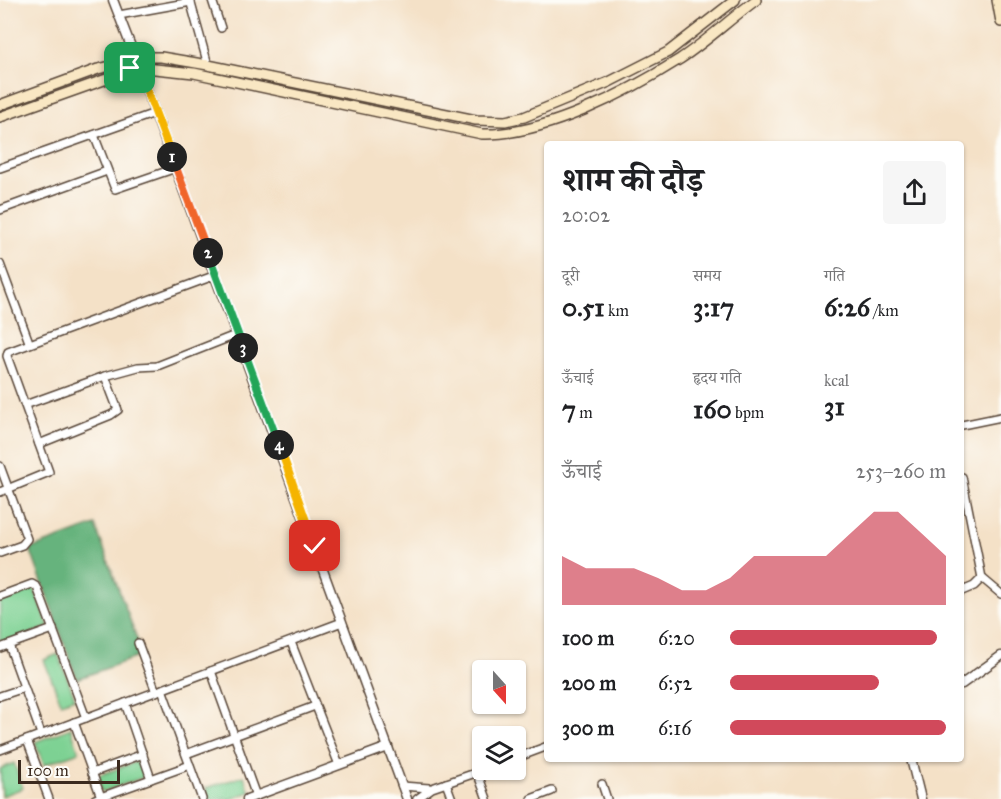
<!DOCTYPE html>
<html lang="hi">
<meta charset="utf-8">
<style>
:root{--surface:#fff;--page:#f6f6f6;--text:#202124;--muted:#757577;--accent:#d1495b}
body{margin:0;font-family:"IM FELL Great Primer","Noto Serif Devanagari",serif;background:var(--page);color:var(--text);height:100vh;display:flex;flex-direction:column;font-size:22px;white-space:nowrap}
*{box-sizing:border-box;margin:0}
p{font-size:20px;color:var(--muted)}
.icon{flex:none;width:33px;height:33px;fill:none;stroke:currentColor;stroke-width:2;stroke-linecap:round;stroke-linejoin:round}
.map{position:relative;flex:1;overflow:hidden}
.details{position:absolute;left:544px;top:141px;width:420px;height:621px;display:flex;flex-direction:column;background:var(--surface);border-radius:6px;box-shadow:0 2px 4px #0004}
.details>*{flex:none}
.needle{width:39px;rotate:159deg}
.tools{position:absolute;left:472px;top:660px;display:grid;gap:12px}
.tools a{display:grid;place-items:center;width:54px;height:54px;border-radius:6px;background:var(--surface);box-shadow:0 2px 4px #0004;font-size:30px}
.scale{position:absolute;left:18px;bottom:15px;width:102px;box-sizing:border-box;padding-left:6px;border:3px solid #3b2a1e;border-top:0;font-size:16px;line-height:21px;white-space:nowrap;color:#3b2a1e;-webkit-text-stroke:4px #fdfcf7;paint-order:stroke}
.pin{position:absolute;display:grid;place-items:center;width:51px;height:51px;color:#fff;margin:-26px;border-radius:12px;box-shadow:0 3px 9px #0006}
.km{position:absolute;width:30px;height:30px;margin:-15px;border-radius:50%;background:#222;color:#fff;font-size:16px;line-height:30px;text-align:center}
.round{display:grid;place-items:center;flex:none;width:63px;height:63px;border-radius:6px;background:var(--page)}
.summary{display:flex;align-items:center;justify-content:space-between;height:102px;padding:0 18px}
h1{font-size:33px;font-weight:700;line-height:45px}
.stats{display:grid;grid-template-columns:repeat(3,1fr);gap:9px;height:102px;padding:6px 18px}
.stats div{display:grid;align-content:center}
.stats b{font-size:26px;font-weight:700}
.stats small{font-size:16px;font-weight:400}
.stats p{font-size:16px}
.chart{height:168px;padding:12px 18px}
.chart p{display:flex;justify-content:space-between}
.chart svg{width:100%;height:108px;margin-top:6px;fill:var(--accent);opacity:.7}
ul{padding:0 18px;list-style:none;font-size:20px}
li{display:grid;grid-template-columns:96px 72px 1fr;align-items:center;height:45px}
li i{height:15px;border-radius:8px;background:var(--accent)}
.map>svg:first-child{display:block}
</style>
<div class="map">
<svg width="1001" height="799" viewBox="0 0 1001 799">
<rect width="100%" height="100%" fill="#fdfcf7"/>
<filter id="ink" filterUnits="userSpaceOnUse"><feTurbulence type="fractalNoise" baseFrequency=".0167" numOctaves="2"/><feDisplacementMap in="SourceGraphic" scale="12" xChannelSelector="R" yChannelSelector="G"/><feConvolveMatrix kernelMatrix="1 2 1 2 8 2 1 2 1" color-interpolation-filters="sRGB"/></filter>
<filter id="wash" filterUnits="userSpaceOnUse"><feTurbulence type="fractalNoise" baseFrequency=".008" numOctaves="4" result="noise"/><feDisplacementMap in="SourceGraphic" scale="24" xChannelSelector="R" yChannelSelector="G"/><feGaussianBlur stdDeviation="1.35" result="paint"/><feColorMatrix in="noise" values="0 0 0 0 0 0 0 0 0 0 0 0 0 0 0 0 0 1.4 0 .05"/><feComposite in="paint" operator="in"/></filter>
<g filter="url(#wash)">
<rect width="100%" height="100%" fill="#f4e1c7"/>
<g fill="#7dd193" stroke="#5c7e58" stroke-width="1.5">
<path d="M34 588 49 627 0 645V601Z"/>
<path d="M58 654 75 698 61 703 44 660Z"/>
<path d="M71 728 79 752 44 765 35 742Z"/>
<path d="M141 760 147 776 102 792 97 776Z"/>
<path d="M14 763 23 788 2 796 0 769Z"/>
<path d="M244 776 250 792 230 799H209L206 788Z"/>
</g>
<path fill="#66b37d" stroke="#506e4e" stroke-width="1.5" d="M95 525 143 655 77 679 30 549Z"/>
</g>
<g filter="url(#ink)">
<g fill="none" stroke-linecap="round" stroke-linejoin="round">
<g stroke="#574537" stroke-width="10">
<g id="minor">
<path d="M190 0 208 65"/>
<path d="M212 0 221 28"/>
<path d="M119 15 191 2"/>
<path d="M94 135 115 189 176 168"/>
<path d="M0 168 155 113"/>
<path d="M0 210 107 171"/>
<path d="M0 264 29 342"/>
<path d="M105 376 138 367 157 366 238 334"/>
<path d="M25 405 105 376 118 410 111 415 39 444"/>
<path d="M962 425 1001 417"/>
<path d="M0 466 27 539 22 545 0 553"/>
<path d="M962 477 982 578 1001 594"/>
<path d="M0 492 49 472 7 356 8 352 216 275"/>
<path d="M962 591 974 586 982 578"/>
<path d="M0 596 32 584 37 587 86 718"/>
<path d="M291 642 339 765"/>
<path d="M138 643 156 692"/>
<path d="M9 645 41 734"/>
<path d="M0 648 53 629"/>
<path d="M211 671 256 796"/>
<path d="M162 689 202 799"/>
<path d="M0 696 24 688"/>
<path d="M125 703 151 779"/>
<path d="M74 722 101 797"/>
<path d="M27 740 49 799"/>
<path d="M0 750 342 622"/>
<path d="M186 754 315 706"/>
<path d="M516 758 548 746"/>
<path d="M477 772 487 799"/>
<path d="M92 773 143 754"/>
<path d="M446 783 452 799"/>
<path d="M602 784 607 799"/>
<path d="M402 786 429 788"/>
<path d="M95 799 190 765"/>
<path d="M417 799 432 788 484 770"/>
<path d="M531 799 552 791"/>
</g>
</g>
<g stroke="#574537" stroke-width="11">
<g id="tertiary">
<path d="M113 0 135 57"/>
<path d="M140 72 407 799"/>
<path d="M962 684 1001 656"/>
<path d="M911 759 921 799"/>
<path d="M247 799 388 747"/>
</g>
</g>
<g stroke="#574537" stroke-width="12">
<g id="secondary">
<path d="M997 0 1001 22"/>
<path d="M140 57H161L208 65 476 120 505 121 524 117 609 82 668 52 735 0"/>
<path d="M145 68 194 73 482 134C544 136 628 92 680 59 707 41 730 19 756 0"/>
<path d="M0 105 98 69 131 61"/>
<path d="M0 117 132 70 140 72 145 68 143 59 138 57 132 59 130 65 132 70"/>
</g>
</g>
<use href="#minor" stroke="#fff" stroke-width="7"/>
<use href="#tertiary" stroke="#fff" stroke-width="8"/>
<use href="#secondary" stroke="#f9e7c3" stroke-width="9"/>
</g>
</g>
<g fill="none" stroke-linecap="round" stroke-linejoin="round" filter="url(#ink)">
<g stroke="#fff" stroke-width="12">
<path id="split-1" d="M130 68 134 72H140L172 157"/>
</g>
<g stroke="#fff" stroke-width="12">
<path id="split-2" d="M172 157 208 253"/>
</g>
<g stroke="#fff" stroke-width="12">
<path id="split-3" d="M208 253 243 348"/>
</g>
<g stroke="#fff" stroke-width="12">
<path id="split-4" d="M243 348 279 445"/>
</g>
<g stroke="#fff" stroke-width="12">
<path id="split-5" d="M279 445 315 546"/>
</g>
<use href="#split-1" stroke="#f5b400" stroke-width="8"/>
<use href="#split-2" stroke="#f0652b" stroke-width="8"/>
<use href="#split-3" stroke="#22a559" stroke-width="8"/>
<use href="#split-4" stroke="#22a559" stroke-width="8"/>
<use href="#split-5" stroke="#f5b400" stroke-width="8"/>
</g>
</svg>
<div class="tools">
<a><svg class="needle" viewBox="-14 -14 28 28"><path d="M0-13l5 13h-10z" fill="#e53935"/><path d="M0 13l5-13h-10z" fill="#757577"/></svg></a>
<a><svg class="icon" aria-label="layers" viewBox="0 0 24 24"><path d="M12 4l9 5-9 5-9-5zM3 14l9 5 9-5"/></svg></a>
</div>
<div class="scale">100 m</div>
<div class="pin" style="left:130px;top:68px;background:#1e9e55"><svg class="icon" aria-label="arrive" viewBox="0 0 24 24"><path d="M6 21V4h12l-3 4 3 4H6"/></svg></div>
<div class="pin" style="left:315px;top:546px;background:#d93025"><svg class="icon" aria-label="check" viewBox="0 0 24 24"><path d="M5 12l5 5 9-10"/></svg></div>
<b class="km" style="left:172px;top:157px">1</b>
<b class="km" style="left:208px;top:253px">2</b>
<b class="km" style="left:243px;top:348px">3</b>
<b class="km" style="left:279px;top:445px">4</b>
<section class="details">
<div class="summary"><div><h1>शाम की दौड़</h1><p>20:02</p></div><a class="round"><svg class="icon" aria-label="share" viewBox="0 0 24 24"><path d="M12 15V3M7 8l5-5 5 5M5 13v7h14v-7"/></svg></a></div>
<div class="stats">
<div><p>दूरी</p><b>0.51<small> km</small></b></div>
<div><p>समय</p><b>3:17</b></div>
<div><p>गति</p><b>6:26<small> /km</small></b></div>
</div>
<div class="stats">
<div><p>ऊँचाई</p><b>7<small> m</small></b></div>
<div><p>हृदय गति</p><b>160<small> bpm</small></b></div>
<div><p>kcal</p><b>31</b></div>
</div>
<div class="chart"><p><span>ऊँचाई</span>253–260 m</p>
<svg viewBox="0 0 160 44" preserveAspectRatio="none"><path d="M0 44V24L10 29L20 29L30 29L40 33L50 38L60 38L70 33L80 24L90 24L100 24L110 24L120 15L130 6L140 6L150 15L160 24V44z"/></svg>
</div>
<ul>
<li><b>100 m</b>6:20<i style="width:96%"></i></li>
<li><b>200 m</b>6:52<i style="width:69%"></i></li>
<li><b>300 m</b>6:16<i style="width:100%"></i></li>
</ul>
</section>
</div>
